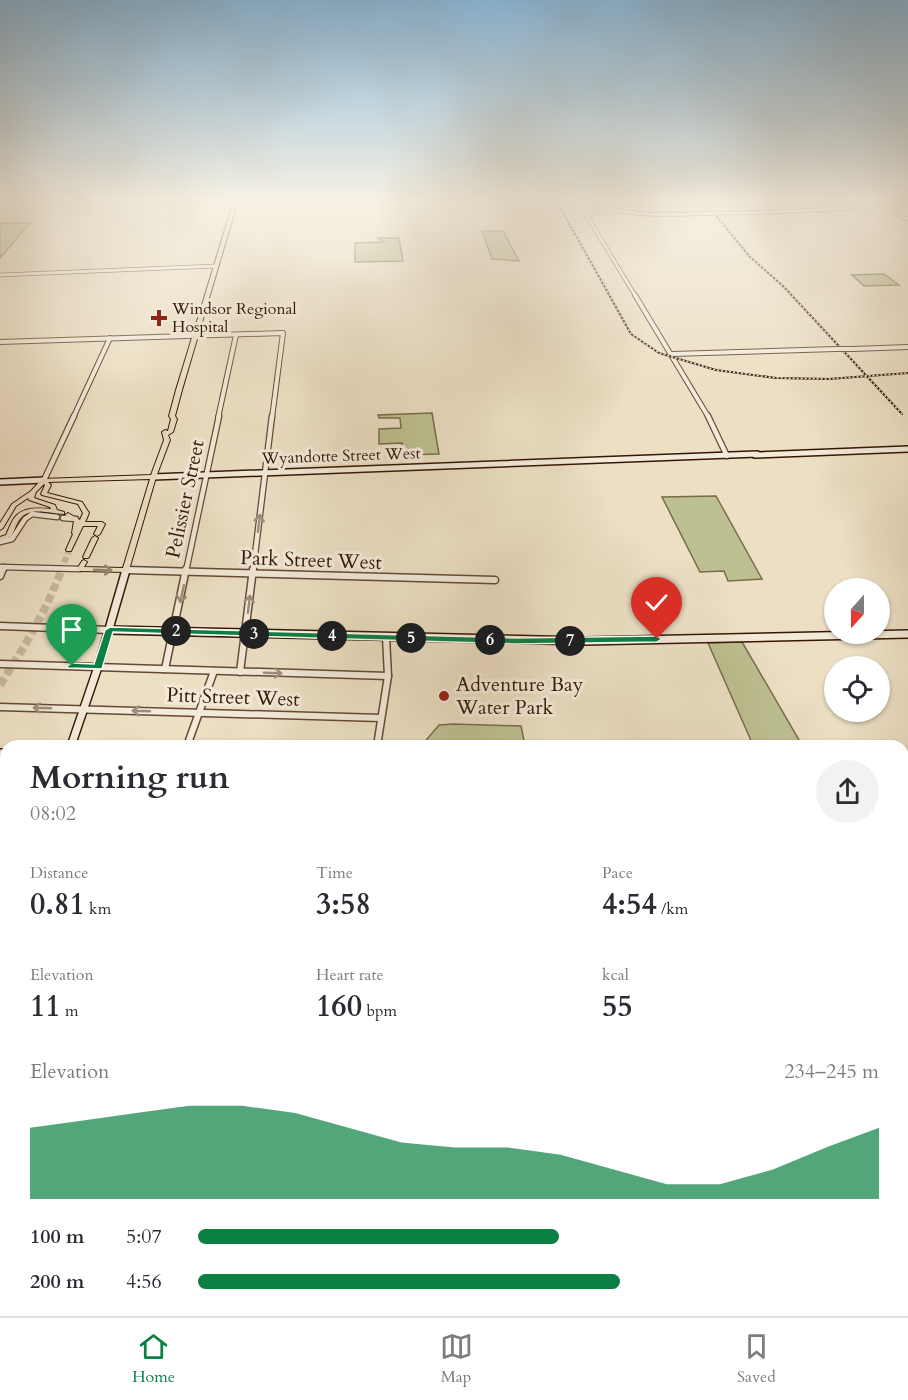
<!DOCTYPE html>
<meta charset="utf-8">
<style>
:root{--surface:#fff;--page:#f2f2f3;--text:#2b2b33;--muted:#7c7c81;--line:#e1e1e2;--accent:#0b8043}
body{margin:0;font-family:Cardo,serif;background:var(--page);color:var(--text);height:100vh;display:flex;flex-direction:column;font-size:22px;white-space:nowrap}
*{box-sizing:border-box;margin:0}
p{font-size:20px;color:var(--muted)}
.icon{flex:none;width:33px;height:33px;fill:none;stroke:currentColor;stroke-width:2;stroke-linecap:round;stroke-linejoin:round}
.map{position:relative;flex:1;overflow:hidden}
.panel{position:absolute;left:0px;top:740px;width:909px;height:578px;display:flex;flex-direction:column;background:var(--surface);border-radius:18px 18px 0 0;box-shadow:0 2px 4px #0004}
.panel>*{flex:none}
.needle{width:39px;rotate:201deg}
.tools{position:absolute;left:824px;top:578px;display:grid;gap:12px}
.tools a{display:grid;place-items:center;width:66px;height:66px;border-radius:50%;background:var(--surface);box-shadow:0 2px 4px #0004;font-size:30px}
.pin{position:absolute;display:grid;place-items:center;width:51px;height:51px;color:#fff;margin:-62px -26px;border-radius:50% 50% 50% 0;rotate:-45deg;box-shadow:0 0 6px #0007}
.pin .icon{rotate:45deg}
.km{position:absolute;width:30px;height:30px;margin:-15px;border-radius:50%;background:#222;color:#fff;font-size:16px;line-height:30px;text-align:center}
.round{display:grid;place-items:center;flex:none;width:63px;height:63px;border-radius:32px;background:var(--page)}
.headline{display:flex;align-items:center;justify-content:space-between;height:102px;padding:0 30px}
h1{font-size:33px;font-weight:700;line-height:45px}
.stats{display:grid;grid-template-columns:repeat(3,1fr);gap:9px;height:102px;padding:6px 30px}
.stats div{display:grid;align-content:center}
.stats b{font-size:30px;font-weight:700}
.stats small{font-size:16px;font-weight:400}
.stats p{font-size:16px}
.chart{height:168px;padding:12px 30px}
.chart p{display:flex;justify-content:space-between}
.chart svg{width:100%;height:108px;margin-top:6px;fill:var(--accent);opacity:.7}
ul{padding:0 30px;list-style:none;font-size:20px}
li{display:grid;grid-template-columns:96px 72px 1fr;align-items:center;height:45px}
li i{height:15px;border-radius:8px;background:var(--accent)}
.tab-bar{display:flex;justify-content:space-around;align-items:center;height:84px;border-top:2px solid var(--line);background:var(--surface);font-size:16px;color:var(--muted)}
.tab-bar a{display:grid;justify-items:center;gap:3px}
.tab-bar .current{color:var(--accent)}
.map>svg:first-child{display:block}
</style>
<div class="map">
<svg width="908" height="1316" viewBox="0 0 908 1316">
<rect width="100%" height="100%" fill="#ecdfc4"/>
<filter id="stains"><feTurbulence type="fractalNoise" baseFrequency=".00333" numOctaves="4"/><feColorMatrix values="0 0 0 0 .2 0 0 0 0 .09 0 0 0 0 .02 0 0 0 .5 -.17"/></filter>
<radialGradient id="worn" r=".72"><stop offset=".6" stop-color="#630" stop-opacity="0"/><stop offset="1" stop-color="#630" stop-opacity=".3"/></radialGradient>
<g fill="#bdc091" stroke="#7a6c4b" stroke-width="1.5">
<path d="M0 223H30L0 258Z"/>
<path d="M482 231H503L519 261 492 259Z"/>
<path d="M378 238H399L403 261 355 262V243L384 242Z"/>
<path d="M884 274 899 285 864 286 852 275Z"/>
<path d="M432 413 439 454 403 455 402 443 379 444V429L401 428 400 418H379L378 415Z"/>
<path d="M716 496 762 579 728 581 724 571 700 572 662 497Z"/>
<path d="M742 642 802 745H753L708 643Z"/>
<path d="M453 724 521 726 525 745H422L439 725Z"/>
</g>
<path fill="#9cbabd" stroke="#737973" stroke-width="1.5" d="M0 813H6V1311H903V836L908 837V1316H0Z"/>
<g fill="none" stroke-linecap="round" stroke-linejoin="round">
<path stroke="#c8b79e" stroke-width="6" stroke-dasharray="6 3" stroke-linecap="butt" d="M61 571 69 550"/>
<path stroke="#c8b79e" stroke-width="8" stroke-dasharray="8 4" stroke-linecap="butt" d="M0 685C25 646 45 613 62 569"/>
<g stroke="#644a35" stroke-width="4.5">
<g id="tertiary-far3">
<path d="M856 200 888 208 908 220"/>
<path d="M587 216 636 297"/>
<path d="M587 216 605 210"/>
<path d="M0 275 216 266"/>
</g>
</g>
<g stroke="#644a35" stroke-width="6">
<g id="tertiary-far2">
<path d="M635 295 709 418"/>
<path d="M0 342 283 333 272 418"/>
<path d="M853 349 908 347"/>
<path d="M672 354 836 349"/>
<path d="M73 418 110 338"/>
<path d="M218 418 236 335"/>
</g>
</g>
<g stroke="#644a35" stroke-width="7">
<g id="tertiary-far1">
<path d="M708 416 727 456"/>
<path d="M44 480 74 416"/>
<path d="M63 518 76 519"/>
<path d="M0 542 12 539 25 519 32 514 57 517"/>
<path d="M0 567 80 569"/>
<path d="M126 570 159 571"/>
<path d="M2 571 4 567"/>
<path d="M186 571 219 416"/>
<path d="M253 571 272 416"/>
</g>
</g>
<g stroke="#644a35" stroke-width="9">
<g id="tertiary">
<path d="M126 570 495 580"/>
<path d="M0 576 3 569"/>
<path d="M0 626 110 630"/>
<path d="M0 664 388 676"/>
<path d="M165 669 186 569"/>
<path d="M240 672 253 569"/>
<path d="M0 707 381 718"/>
<path d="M187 746 214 671"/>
<path d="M377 746 388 676 386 637"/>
</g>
</g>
<g stroke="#361805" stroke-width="4.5">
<path id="secondary-far3" d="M579 200C631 220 674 214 729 213 789 212 848 209 908 203"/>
</g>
<g stroke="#361805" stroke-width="8">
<g id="secondary-far2">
<path d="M755 455 908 449"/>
<path d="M153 477 757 454"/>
<path d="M0 482 44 480"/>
</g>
</g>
<g stroke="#361805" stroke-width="10">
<g id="secondary-far1">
<path d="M110 630 586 641 908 634"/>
<path d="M71 746 98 667 126 570"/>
<path d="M0 753H6"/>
</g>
</g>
<g stroke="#361805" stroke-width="11">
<path id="secondary" d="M903 802H908"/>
</g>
<g stroke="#361805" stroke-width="2">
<g id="primary">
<path d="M234 200H238L182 390 175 416 177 419 173 432 168 435 170 440 156 477 129 570 126 572 80 571 77 569 82 561 84 560 87 562 84 567 123 568 150 479 48 482 51 485 47 493 82 502 89 513 85 522H102L105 524 100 534 97 536 94 534 98 526H83L71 551H67L66 550 73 534 72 533 74 521 65 515 68 513 80 520 83 513 78 504 42 495 41 494 45 485 44 484 36 492 34 498 55 505 57 510 64 512V514C51 514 30 506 20 519 16 524 14 532 11 537L0 541V537L6 535C9 529 11 521 16 516 24 507 40 508 51 509L50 507 29 500 28 498 16 506 3 528 0 530V523L12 504 31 491 42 479 151 475 164 440 162 432 165 430 168 431 171 419 169 416 176 390Z"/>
<path d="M95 536 98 538 89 557 88 558H84L83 557 92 538Z"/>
</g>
</g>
<use href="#tertiary-far3" stroke="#f3ead9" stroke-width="3"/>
<use href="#tertiary-far2" stroke="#f3ead9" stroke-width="4"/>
<use href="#tertiary-far1" stroke="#f3ead9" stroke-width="4.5"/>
<use href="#tertiary" stroke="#f3ead9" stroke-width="6"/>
<use href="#secondary-far3" stroke="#f3ead9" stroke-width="3"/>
<use href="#secondary-far2" stroke="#f3ead9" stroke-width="5"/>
<use href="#secondary-far1" stroke="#f3ead9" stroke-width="7"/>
<use href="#secondary" stroke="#f3ead9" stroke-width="8"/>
<use href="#primary" fill="#ecdfc4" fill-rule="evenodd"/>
<g stroke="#361805" stroke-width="2">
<g id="rail">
<path d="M556 200 631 334 659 353 716 370 776 378 829 379 908 373"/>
<path d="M696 200 714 213 749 256 784 287 902 414"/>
</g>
</g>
<use href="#rail" stroke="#f3ead9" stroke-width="1.5" stroke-dasharray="2" stroke-linecap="butt"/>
<g stroke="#644a35" stroke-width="6" stroke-linecap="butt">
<path id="tertiary-bridge" d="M836 349H853"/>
</g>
<use href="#tertiary-bridge" stroke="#f3ead9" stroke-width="4"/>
</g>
<defs><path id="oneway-shaft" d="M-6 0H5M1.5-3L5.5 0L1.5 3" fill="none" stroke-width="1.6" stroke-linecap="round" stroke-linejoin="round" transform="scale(1.5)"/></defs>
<g stroke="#9e8c7a">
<use href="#oneway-shaft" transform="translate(259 523) rotate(-83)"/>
<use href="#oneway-shaft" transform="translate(182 594) rotate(102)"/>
<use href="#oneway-shaft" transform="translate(249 604) rotate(-83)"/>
<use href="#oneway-shaft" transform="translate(273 673) rotate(2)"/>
<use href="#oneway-shaft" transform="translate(42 708) rotate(-178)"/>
<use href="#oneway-shaft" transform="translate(141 711) rotate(-178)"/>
</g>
<use stroke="#9a856e" href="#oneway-shaft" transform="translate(103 570) rotate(2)"/>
<linearGradient id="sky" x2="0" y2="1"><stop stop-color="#89b6d7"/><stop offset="0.52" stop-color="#f6f1e4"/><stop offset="1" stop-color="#f6f1e4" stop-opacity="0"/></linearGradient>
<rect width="908" height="384" fill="url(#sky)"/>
<path fill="#0b8043" stroke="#fff" stroke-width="1.5" d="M110 627 515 638 657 636 662 639 657 642 515 644 113 632 102 669 68 668 67 666 72 663 94 664 105 630Z"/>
<g fill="#8f2418" stroke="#f3ead9" stroke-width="2">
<path d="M156 309h6v6h6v6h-6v6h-6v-6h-6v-6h6z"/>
<circle cx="444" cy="696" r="6"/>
</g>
<g text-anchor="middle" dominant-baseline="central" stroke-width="6" stroke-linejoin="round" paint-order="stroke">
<g font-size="16" fill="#361805" stroke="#f3ead9" text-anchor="start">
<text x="172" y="309">Windsor Regional<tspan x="172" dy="18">Hospital</tspan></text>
</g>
<g font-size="16" fill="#361805" stroke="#f3ead9">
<text transform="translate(341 456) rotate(-2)">Wyandotte Street West</text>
</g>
<g font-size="20" fill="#361805" stroke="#f3ead9">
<text transform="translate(185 499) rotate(-78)">Pelissier Street</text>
<text transform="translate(311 560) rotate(2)">Park Street West</text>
<text transform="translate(233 697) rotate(2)">Pitt Street West</text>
</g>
<g font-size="20" fill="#361805" stroke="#f3ead9" text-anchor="start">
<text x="456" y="684">Adventure Bay<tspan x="456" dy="23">Water Park</tspan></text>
</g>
</g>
<rect width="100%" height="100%" filter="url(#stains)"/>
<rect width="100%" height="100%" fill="url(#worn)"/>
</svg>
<div class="tools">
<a><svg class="needle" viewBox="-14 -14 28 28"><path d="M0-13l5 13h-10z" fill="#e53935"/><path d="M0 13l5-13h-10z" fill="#7c7c81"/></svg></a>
<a><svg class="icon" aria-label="locate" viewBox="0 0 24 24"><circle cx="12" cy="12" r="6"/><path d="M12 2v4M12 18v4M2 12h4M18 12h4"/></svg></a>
</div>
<div class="pin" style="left:72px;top:666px;background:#1e9e55"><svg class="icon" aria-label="arrive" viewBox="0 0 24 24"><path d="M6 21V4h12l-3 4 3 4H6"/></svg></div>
<div class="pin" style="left:657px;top:639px;background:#d93025"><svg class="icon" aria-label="check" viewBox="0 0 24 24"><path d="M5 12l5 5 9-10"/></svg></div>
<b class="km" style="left:176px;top:631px">2</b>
<b class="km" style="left:254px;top:634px">3</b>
<b class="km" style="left:332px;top:636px">4</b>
<b class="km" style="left:411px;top:638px">5</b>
<b class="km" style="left:490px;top:640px">6</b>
<b class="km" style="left:570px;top:641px">7</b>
<section class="panel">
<div class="headline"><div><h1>Morning run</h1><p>08:02</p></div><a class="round"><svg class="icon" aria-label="share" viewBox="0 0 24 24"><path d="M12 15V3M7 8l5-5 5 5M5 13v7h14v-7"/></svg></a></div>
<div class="stats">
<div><p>Distance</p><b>0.81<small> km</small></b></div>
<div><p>Time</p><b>3:58</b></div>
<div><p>Pace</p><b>4:54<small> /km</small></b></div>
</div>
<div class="stats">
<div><p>Elevation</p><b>11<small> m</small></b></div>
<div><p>Heart rate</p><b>160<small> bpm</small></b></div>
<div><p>kcal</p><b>55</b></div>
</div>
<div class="chart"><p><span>Elevation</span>234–245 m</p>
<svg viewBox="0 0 160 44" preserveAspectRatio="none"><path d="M0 44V15L10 12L20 9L30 6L40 6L50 9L60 15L70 21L80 23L90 23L100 26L110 32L120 38L130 38L140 32L150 23L160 15V44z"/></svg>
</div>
<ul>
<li><b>100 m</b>5:07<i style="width:53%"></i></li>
<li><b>200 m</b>4:56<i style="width:62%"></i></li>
</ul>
</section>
</div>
<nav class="tab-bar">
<a class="current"><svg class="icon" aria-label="home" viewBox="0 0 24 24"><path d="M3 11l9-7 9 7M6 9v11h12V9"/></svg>Home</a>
<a><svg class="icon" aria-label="map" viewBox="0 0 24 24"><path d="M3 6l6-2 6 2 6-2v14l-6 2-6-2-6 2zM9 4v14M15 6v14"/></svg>Map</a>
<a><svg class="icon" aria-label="saved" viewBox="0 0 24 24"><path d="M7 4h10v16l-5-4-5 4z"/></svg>Saved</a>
</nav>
